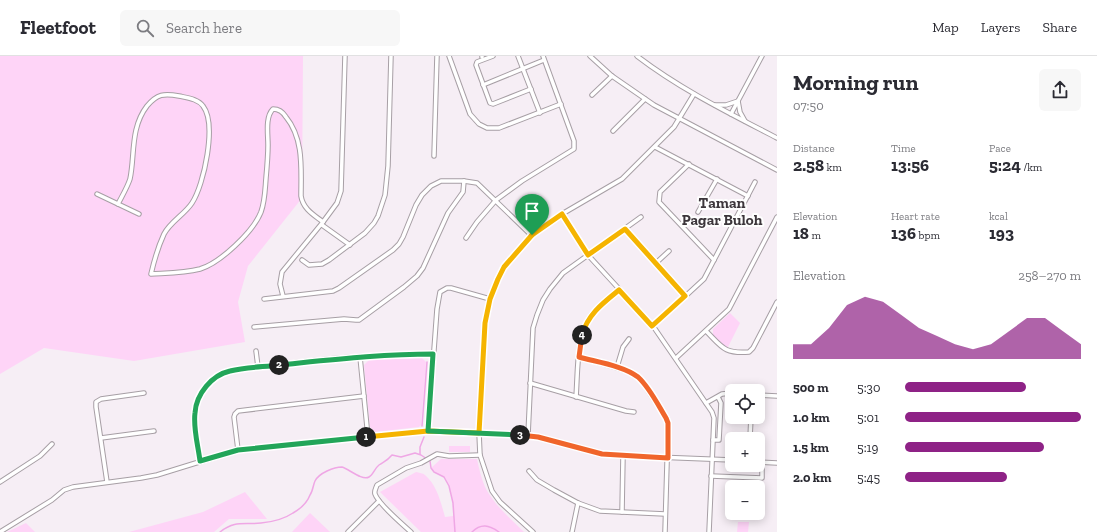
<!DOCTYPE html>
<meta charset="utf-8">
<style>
:root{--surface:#fff;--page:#f7f7f7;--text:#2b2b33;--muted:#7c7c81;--line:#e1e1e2;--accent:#8e2286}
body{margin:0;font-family:"Zilla Slab",serif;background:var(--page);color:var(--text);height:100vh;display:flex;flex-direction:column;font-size:15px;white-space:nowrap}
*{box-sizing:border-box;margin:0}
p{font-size:13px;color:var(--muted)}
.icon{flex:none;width:22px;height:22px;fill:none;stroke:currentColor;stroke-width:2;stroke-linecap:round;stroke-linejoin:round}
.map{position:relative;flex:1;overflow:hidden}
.sheet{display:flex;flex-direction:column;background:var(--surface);width:320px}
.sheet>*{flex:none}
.controls{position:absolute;left:725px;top:328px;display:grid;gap:8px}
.controls a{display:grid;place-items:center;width:40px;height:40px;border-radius:6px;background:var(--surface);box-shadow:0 2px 10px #0003;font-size:20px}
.pin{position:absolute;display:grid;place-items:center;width:34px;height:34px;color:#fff;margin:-41px -17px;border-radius:50% 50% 50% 0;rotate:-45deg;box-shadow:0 0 4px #0007}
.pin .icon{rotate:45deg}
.km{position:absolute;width:20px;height:20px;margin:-10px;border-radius:50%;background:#222;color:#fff;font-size:11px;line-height:20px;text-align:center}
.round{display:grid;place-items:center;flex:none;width:42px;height:42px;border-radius:6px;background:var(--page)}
.summary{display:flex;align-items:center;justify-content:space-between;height:68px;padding:0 16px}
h1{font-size:22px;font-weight:700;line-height:30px}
.stats{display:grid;grid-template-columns:repeat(3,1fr);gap:6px;height:68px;padding:4px 16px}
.stats div{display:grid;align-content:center}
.stats b{font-size:17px;font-weight:700}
.stats small{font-size:11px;font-weight:400}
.stats p{font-size:11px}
.chart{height:112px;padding:8px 16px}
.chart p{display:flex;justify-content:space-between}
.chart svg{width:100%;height:72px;margin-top:4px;fill:var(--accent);opacity:.7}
ul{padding:0 16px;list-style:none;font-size:13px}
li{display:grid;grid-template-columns:64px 48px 1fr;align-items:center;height:30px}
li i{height:10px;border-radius:5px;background:var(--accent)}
header{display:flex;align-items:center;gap:24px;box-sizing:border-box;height:56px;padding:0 20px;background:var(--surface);border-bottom:1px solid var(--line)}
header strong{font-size:19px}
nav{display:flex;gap:22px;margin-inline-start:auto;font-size:14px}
.search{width:280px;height:36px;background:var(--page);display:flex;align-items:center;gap:10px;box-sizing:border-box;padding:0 14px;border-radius:6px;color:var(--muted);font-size:15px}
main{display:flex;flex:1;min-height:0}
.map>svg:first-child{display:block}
</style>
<header>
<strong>Fleetfoot</strong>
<div class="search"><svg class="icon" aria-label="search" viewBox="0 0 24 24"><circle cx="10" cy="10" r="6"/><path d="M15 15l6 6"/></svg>Search here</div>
<nav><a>Map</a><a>Layers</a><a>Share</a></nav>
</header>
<main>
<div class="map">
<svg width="777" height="476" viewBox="0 0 777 476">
<rect width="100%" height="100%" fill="#f6eef5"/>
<g fill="#fed4f7">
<path d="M0 0H303L302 142 248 210 238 246 245 286 134 305 44 292 0 318Z"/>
<path d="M730 257 740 267 727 293 713 279V273Z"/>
<path d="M422 302 426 306 421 369 419 371 375 376 370 371 364 309 369 304Z"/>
<rect x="449" y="390" width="21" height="6"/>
<path d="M441 403H477C479 412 481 422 485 431 494 449 510 462 524 476H421L380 436 416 416C419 417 423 417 425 419 437 429 441 447 445 461L453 460C453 451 452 428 444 421 440 418 435 417 431 412Z"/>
<path d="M245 436 267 463H229L214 476H129L203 456Z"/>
<path d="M310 457 330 476H292Z"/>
<path d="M738 466H749L748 476H737Z"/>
<path d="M26 467 35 476H7Z"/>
</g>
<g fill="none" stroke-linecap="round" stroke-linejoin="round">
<g stroke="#efa7e5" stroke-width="1.5">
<path d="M422 370 427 306"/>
<path d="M420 398V391L424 381"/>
<path d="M220 476C236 464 243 469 261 467 272 466 284 463 293 457 300 453 307 447 310 439 313 435 313 429 315 425 319 417 334 411 342 411 349 413 362 425 369 421 373 419 375 412 379 409 385 405 387 405 392 399L401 401 415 397 421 399 430 405 431 412 434 416 444 421 449 430 453 447 455 476"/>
<path d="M472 476C481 467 489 469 499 476"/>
</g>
<g stroke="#a79fa5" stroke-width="5.5">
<g id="minor">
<path d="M449 0 470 58 479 68 487 72H499L561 48"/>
<path d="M482 0V1"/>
<path d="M493 0 477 6 476 9 490 47 493 48 531 33"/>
<path d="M518 0 540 57"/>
<path d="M590 0 612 20 654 49 777 114"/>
<path d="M637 0C680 33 729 57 777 82"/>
<path d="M483 29 544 4"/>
<path d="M592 39 612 20"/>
<path d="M715 49H726L738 45 740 56 745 65"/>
<path d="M731 58 762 0"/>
<path d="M613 75 645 43"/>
<path d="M655 91 748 140"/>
<path d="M434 100 437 0"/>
<path d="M689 108 660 136 659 146 714 204"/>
<path d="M97 138 139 158"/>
<path d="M118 148C122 140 127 132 130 123 135 100 130 72 147 50 157 38 164 37 179 40 188 42 198 43 203 50 217 68 204 129 192 147 185 158 170 166 164 178 158 191 154 205 151 218 167 217 184 217 200 213 220 207 253 176 261 156 265 145 265 134 266 122 267 111 268 100 268 89 268 78 265 61 273 53 279 53 283 56 286 61 304 83 301 113 301 140 303 153 314 159 323 166"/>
<path d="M698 156 717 123"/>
<path d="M562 158 588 199 653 270 712 356 714 362 709 476"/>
<path d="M322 169 350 189"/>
<path d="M625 173 685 240"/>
<path d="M466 182 477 166 496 144 522 125 574 93V85L543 0"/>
<path d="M302 204 309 209 322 208 329 204 365 177 374 167 378 160 385 139 388 110 391 0"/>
<path d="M656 207 669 195"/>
<path d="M283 240 280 228 282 216 323 166 337 147 341 135 345 0"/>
<path d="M264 243 333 235 339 232 393 194 399 188 403 181 416 149 422 139 431 130 441 125H464L477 127 531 179"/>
<path d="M653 270 704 223 755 126"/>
<path d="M254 271 344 263 356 264H359L404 231 417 220 423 212 448 157 463 136 464 125"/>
<path d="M706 275C722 291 724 298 749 296L753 292 777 246"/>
<path d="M256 295 258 311"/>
<path d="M360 301 368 381"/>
<path d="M579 301 628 315 637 321 643 327 666 362 668 373 665 476"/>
<path d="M676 302 729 253 777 161"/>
<path d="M617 311 623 291 629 283"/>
<path d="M530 327 626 355 634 356"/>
<path d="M758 339 777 340"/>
<path d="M576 341C578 316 576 279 591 259 599 249 610 242 619 234"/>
<path d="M706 347 722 338 732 337"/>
<path d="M428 375 437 253 440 236 447 232H451L490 243"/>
<path d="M528 379 533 272 537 259 543 244 550 233 563 217 641 161"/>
<path d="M101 382 154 375"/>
<path d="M750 382 751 361"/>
<path d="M713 384H719L721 347 718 341"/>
<path d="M238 394 234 361 235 358 238 355 364 340"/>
<path d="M200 405C195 365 184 335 229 315 297 306 365 297 433 298"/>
<path d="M758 406 777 407"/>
<path d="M529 415 537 424 554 434 578 447 600 455 665 458"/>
<path d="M711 420 762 422V406"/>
<path d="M0 426 40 400 52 388"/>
<path d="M107 426 96 351V346L101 343 144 337"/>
<path d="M622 456 623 400"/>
<path d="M0 476 52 444 64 434 73 431 141 422 157 419 238 394 428 375 533 380 606 399 732 404"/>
<path d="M348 476 379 445"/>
<path d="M411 476C403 469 378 447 375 438 374 435 376 432 377 429L406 412 421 407 437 398 449 400 480 399"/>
<path d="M533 476 500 446 492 435 480 399 479 377 485 267 490 243 498 223 504 211 531 179 562 158 622 123 674 71 694 38"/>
<path d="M572 476 578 447"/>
</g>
</g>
<use href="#minor" stroke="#fff" stroke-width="3.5"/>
</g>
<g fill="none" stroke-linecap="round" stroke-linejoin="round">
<g stroke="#fff" stroke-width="8">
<path id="split-1" d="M366 381 428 375 479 377 485 267 490 243 498 223 504 211 532 179"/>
</g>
<g stroke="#fff" stroke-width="8">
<path id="split-2" d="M279 309C263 311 246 311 230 315 212 319 196 338 195 357 193 372 198 389 200 405L238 394 366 381"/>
</g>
<g stroke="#fff" stroke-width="8">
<path id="split-3" d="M279 309C330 304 382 298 433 298L428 375 520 379"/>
</g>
<g stroke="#fff" stroke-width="8">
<path id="split-4" d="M520 379 538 381 602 398 668 402V367L666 362C658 349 650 332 638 321 624 310 597 306 579 301L582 279"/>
</g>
<g stroke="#fff" stroke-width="8">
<path id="split-5" d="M532 179 562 158 588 199 625 173 685 240 652 270 619 234C603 247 588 258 582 279"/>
</g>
<use href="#split-1" stroke="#f5b400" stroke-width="5"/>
<use href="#split-2" stroke="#22a559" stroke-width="5"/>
<use href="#split-3" stroke="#22a559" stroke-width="5"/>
<use href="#split-4" stroke="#f0652b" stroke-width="5"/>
<use href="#split-5" stroke="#f5b400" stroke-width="5"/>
</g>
<g text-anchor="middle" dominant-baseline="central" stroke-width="4" stroke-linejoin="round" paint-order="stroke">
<g font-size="15" font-weight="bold" fill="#3c363b" stroke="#fefefe">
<text x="722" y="147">Taman<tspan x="722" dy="17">Pagar Buloh</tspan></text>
</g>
</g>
</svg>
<div class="controls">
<a><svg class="icon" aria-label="locate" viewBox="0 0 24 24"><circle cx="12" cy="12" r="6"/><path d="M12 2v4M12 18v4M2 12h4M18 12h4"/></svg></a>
<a>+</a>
<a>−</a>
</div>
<div class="pin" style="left:532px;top:179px;background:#1e9e55"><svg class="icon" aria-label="arrive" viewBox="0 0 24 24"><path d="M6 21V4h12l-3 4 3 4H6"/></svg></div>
<b class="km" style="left:366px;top:381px">1</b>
<b class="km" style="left:279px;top:309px">2</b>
<b class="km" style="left:520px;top:379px">3</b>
<b class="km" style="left:582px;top:279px">4</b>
</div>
<section class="sheet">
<div class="summary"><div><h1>Morning run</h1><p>07:50</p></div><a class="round"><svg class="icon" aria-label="share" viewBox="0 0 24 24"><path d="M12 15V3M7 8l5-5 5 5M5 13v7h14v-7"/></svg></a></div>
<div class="stats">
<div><p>Distance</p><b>2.58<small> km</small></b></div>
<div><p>Time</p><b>13:56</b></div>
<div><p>Pace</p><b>5:24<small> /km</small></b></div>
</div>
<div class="stats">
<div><p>Elevation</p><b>18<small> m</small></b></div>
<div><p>Heart rate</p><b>136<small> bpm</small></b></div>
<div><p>kcal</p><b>193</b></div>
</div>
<div class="chart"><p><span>Elevation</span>258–270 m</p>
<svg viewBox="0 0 160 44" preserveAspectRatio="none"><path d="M0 44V35L10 35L20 25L30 11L40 6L50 9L60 17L70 25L80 30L90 35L100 38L110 35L120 27L130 19L140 19L150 27L160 35V44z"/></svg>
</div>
<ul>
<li><b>500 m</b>5:30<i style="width:69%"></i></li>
<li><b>1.0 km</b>5:01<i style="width:100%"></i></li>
<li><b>1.5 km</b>5:19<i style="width:79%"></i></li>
<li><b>2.0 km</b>5:45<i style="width:58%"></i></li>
</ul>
</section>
</main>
